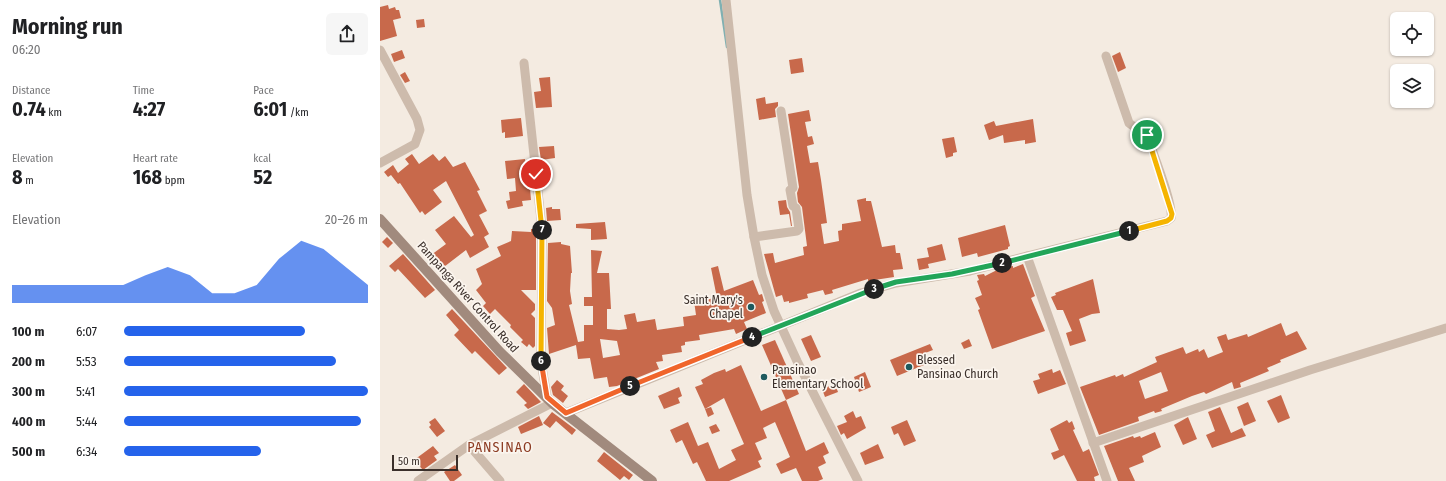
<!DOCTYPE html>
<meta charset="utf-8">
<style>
:root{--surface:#fff;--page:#f6f6f6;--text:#202124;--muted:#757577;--accent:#2563eb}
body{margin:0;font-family:"Fira Sans Condensed",sans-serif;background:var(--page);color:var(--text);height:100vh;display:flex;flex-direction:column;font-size:15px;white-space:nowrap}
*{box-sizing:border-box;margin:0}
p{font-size:13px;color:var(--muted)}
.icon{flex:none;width:22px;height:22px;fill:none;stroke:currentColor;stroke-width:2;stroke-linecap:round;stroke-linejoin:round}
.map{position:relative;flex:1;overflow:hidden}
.drawer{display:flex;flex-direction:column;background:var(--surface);width:380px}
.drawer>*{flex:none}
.tools{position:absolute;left:1010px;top:12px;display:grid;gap:8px}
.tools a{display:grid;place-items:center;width:44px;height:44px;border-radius:6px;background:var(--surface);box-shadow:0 1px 3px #0004;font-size:20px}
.scale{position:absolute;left:12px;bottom:10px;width:66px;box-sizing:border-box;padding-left:4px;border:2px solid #3b302b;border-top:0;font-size:11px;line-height:14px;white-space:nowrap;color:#3b302b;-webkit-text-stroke:3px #fbf5ee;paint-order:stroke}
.pin{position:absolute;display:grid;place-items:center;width:34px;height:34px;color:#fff;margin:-17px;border:2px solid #fff;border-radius:50%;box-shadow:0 1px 4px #0007}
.km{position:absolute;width:20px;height:20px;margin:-10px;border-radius:50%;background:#222;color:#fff;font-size:11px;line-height:20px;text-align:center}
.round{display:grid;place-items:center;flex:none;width:42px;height:42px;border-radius:6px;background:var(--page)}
.summary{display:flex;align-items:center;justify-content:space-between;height:68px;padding:0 12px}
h1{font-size:22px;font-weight:700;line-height:30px}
.figures{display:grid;grid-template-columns:repeat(3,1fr);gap:6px;height:68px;padding:4px 12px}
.figures div{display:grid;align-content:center}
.figures b{font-size:20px;font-weight:700}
.figures small{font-size:11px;font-weight:400}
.figures p{font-size:11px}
.chart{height:112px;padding:8px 12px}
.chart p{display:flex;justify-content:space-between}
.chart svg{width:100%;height:72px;margin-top:4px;fill:var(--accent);opacity:.7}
ul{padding:0 12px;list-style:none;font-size:13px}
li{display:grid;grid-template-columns:64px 48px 1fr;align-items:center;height:30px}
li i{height:10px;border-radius:5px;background:var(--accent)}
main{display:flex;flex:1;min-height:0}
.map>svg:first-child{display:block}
</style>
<main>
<section class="drawer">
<div class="summary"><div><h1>Morning run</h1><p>06:20</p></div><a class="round"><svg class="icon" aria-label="share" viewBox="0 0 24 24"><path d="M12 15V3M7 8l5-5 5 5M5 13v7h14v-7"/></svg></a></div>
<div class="figures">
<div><p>Distance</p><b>0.74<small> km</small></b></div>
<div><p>Time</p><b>4:27</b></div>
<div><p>Pace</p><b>6:01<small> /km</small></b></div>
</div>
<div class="figures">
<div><p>Elevation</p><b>8<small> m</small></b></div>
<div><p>Heart rate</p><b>168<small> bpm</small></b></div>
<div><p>kcal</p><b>52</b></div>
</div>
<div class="chart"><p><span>Elevation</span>20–26 m</p>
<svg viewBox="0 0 160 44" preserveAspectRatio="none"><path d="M0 44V33L10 33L20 33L30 33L40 33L50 33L60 27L70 22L80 27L90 38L100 38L110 33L120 17L130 6L140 11L150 22L160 33V44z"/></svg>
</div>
<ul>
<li><b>100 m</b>6:07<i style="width:74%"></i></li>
<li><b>200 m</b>5:53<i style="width:87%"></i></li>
<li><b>300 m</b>5:41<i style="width:100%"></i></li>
<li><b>400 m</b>5:44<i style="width:97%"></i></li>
<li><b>500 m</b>6:34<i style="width:56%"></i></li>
</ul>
</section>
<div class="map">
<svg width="1066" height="481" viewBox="0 0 1066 481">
<rect width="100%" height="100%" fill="#f4ebe1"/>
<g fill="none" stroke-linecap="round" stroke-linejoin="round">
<path stroke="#7fb0b2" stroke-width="2.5" d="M340 0 347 47"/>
</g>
<g fill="#c8694b" fill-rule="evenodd">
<path d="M8 5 9 9 15 7 16 10H19L21 18 13 20 17 36 0 41V7Z"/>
<path d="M44 19 45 27 37 28 36 20Z"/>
<path d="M22 50 25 58 14 62 11 54Z"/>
<path d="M740 52 746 68 738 72 732 56Z"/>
<path d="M422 58 424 72 411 74 409 60Z"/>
<path d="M25 72 30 81 25 83 20 75Z"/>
<path d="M170 77 172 107 156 108 154 92 161 91 159 78Z"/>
<path d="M385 97 386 104 398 102V106L395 109 396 117 379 120 376 99Z"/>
<path d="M429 110 431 121 425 122 428 137 432 136 434 144 427 146 430 163 438 162 441 180 447 223 441 224 444 244 459 241 458 231 462 230V224L481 221 477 200 486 198V201H491L502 247 515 245 516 253H520L523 269 513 270 514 277 488 281V279L452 290 453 293 445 295 443 290 427 294 428 298 409 303V301L404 302 402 295 396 297 384 254 393 253 395 263 424 255 423 247 427 246 422 207 418 202 417 193 419 187 408 114Z"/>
<path d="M141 118 143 136 125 138V132L122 133 121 120Z"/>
<path d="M653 119 656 142 645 144V140L624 143 623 135 609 140 604 125 614 121 616 126Z"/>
<path d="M574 137 577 152 573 153V156L566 158 562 139Z"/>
<path d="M174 146 175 158 161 160 159 147Z"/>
<path d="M32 154 39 164 53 154 59 161 65 156 73 167 85 162 100 190 97 191 107 211 99 215 109 234 104 237 109 247 90 258 86 250 60 270 54 261 51 264 47 258 66 244 55 230 74 216 91 237 94 235 66 181 53 190 62 202 45 215 42 211 40 213 20 183 18 184 11 175 8 177 4 172 13 165 18 173 29 164 25 159Z"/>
<path d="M145 159 147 189 150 188 151 200 142 201 143 206 128 209 126 201 130 200 129 192 136 191 135 178 127 179 125 161Z"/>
<path d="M406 200 407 207 410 212 412 226H411L409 214 400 215 398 201Z"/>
<path d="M172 207V209H180L181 220 167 221 166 208Z"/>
<path d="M225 222 227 239 211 240V229L196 228V224Z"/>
<path d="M625 225 630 246 628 247V249L598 257 597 253 582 257 578 238Z"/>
<path d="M151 229H156V290H141L155 304V310L151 314 155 318V346L153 348 149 344 147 347 141 342 143 340 130 327 131 325 115 309 110 314 103 306 106 303 96 290 102 284 96 269 121 256 117 247 131 241 132 231 151 232Z"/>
<path d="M7 237 13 243 8 248 2 242Z"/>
<path d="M181 242V244L190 246 192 273H191L190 291 192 304 189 305 198 342 204 341V325H213V306H204V297H212L211 250 222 251 217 273H229L231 309H227V329L239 330 247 329 244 315 255 313 257 322 275 319 277 330 304 326 303 317 316 315 314 301 337 298 331 268 338 266 344 291 373 280 379 295 382 294 384 301 382 302 386 313 364 322 367 329 356 334 354 329 319 335 320 340 305 342V345L301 346 302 352 282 355 283 361 276 362 279 369 237 386 229 387 227 377 214 379 210 358 198 359 196 345 169 354 167 328 175 325 172 308 167 301 168 243ZM220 339 237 341 240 355 223 358Z"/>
<path d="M562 244 566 260 548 264 549 268 539 270 537 259 549 257 547 248Z"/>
<path d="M23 254 55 290 45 298 18 269 15 272 9 266Z"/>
<path d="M643 264 655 296 651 298 665 331 612 349 598 310 600 309 595 298 602 295 597 281 599 280 597 275 604 274 605 276 617 270 633 266V268Z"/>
<path d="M713 279 720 313 712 314 699 319 706 341 690 346 686 333 692 331 683 310H677L671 297 676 295 675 293Z"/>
<path d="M72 309 127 368 119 375 95 351 92 354 74 335 79 330 66 315Z"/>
<path d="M901 323 906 336 917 331 927 349 900 360 901 362 887 368 889 371 860 383 861 387 854 389 852 382 826 394 824 392 812 396 781 409 782 411 775 413 774 411 758 417 759 421 719 435 700 387 735 375 736 377 743 374 744 377 777 362 775 357 803 347 806 354 818 349 819 352 824 349 828 358 843 352 837 337 846 334 848 340 867 334 868 337ZM781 372 788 391 765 399 759 381Z"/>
<path d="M431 335 441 357 431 361 421 339Z"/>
<path d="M589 339 592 346 584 349 581 343Z"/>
<path d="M395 340 419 394 406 400 382 345Z"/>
<path d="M550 344 553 350 540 355 544 365 517 376 510 360Z"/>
<path d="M361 365 381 411 406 400 426 451 444 442 449 453 443 456 446 463 438 467 443 479 438 481H422L416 468 401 474 396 464 410 457 395 422 383 428 387 438 375 443 382 459 378 461 381 467 349 481H326L317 462 313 464 302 440 296 443 290 430 308 422 318 446 328 442 339 469 356 460 351 450 364 444 344 398 325 409 315 387 323 384 321 380 334 373 345 369 346 372Z"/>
<path d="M672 369 673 373 680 370 686 384 658 394 653 381 660 379 658 374Z"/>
<path d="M485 372 491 387 479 392 474 377Z"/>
<path d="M177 380 184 386 181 390 188 396 183 403 173 395 171 387Z"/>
<path d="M144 384 161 402 148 409 144 405 147 403 136 392Z"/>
<path d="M455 384 458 392 445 397 442 389Z"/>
<path d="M299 387 302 396 298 398 300 403 284 409 278 396Z"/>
<path d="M901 395 910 418 898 423 887 401Z"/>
<path d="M868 402 876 421 864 426 857 407Z"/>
<path d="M331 407 334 414 328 417 325 409Z"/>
<path d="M840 407 851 433 862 428 866 436 832 448 826 435 835 431 828 412Z"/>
<path d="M473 411 476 418 481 416 486 428 467 439 464 433 461 435 457 426 467 422 464 416Z"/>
<path d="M172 412 196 430 192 435 176 421 170 428 163 423Z"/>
<path d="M159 416 163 425 141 434 138 427Z"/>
<path d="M808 417 817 439 803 445 794 425Z"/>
<path d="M55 418 65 431 57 437 49 427 51 425 49 422Z"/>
<path d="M527 420 536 441 524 446 518 433 514 435 511 427Z"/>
<path d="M687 420 689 423 692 421 695 429 693 430 703 452 709 449 719 475 714 477 715 481H697L684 455 674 460 671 453 679 450 670 429Z"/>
<path d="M336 424 340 431 332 434 329 427Z"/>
<path d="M775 432 781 447 762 456 764 462 749 468 755 481H738L724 446 753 436 754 438 760 436 761 438Z"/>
<path d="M498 444 504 458 485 465 480 453Z"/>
<path d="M53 446 59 453 54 456 57 460 43 470 34 460Z"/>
<path d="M224 452 253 475 249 480 244 476 240 480 217 461Z"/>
<path d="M75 465 82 475 74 481H70L64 472Z"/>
</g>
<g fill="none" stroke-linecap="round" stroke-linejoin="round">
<g stroke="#cdbbac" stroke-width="9">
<path d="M346 0 367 195 374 237 382 275 394 311 417 361 478 481"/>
<path d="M0 50 37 119 40 130 35 144 0 163"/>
<path d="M144 63 162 229 161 362 167 397"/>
<path d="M374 237 417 231 419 229 416 208 413 206 410 190 413 188 401 111"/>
<path d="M647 256 787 221 791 218C794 205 772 151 767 135 763 127 755 129 749 123L726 56"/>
<path d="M186 413 481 293 516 283 590 271 647 256 727 481"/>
<path d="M713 443 930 370 1066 328"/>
<path d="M89 445 120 481"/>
<path d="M38 481 89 445 172 403"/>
</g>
<path stroke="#a18a7d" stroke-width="10" d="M0 219 120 352 172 403 272 481"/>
</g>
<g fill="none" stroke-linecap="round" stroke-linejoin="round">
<g stroke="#fff" stroke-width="8">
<path id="split-1" d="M749 231 787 221 791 218 792 214 767 135"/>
</g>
<g stroke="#fff" stroke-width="8">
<path id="split-2" d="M622 263 749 231"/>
</g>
<g stroke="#fff" stroke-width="8">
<path id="split-3" d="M494 289 516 282 572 274 622 263"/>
</g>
<g stroke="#fff" stroke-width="8">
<path id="split-4" d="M372 337 494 289"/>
</g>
<g stroke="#fff" stroke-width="8">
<path id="split-5" d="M250 386 372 337"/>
</g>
<g stroke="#fff" stroke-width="8">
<path id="split-6" d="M161 361 167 397 186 413 250 386"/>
</g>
<g stroke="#fff" stroke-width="8">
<path id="split-7" d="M161 361 162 230"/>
</g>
<g stroke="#fff" stroke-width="8">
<path id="split-8" d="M156 174 162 230"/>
</g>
<use href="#split-1" stroke="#f5b400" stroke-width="5"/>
<use href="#split-2" stroke="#22a559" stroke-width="5"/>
<use href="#split-3" stroke="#22a559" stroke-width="5"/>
<use href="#split-4" stroke="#22a559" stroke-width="5"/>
<use href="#split-5" stroke="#f0652b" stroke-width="5"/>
<use href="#split-6" stroke="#f0652b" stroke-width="5"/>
<use href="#split-7" stroke="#f5b400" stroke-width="5"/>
<use href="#split-8" stroke="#f5b400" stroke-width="5"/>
</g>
<g fill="#1f5a5e" stroke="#fbf5ee" stroke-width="1.5">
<circle cx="371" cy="307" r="4"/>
<circle cx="529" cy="367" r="4"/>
<circle cx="384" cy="377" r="4"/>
</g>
<g text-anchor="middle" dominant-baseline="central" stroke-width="3.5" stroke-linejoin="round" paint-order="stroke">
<g font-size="12" fill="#3b302b" stroke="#fbf5ee">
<text transform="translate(88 297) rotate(48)">Pampanga River Control Road</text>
</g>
<g font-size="12" fill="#3b302b" stroke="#fbf5ee" text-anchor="start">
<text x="363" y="300" text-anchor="end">Saint Mary's<tspan x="363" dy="14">Chapel</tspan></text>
<text x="537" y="360">Blessed<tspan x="537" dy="14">Pansinao Church</tspan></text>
<text x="392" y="370">Pansinao<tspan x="392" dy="14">Elementary School</tspan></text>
</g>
<g font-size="14" letter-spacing="1" fill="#8c3b22" stroke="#fbf5ee">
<text x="120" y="447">PANSINAO</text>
</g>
</g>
</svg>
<div class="tools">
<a><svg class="icon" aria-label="locate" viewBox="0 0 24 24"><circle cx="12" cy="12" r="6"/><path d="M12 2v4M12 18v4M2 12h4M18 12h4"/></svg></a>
<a><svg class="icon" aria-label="layers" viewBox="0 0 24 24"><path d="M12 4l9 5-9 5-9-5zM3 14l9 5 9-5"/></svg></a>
</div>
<div class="scale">50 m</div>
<div class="pin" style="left:767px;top:135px;background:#1e9e55"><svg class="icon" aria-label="arrive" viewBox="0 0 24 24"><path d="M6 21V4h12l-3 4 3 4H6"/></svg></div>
<div class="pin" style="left:156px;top:174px;background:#d93025"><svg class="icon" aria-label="check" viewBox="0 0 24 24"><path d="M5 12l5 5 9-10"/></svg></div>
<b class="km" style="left:749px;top:231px">1</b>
<b class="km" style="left:622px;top:263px">2</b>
<b class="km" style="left:494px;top:289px">3</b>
<b class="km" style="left:372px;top:337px">4</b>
<b class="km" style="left:250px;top:386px">5</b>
<b class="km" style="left:161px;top:361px">6</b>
<b class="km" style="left:162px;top:230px">7</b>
</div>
</main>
